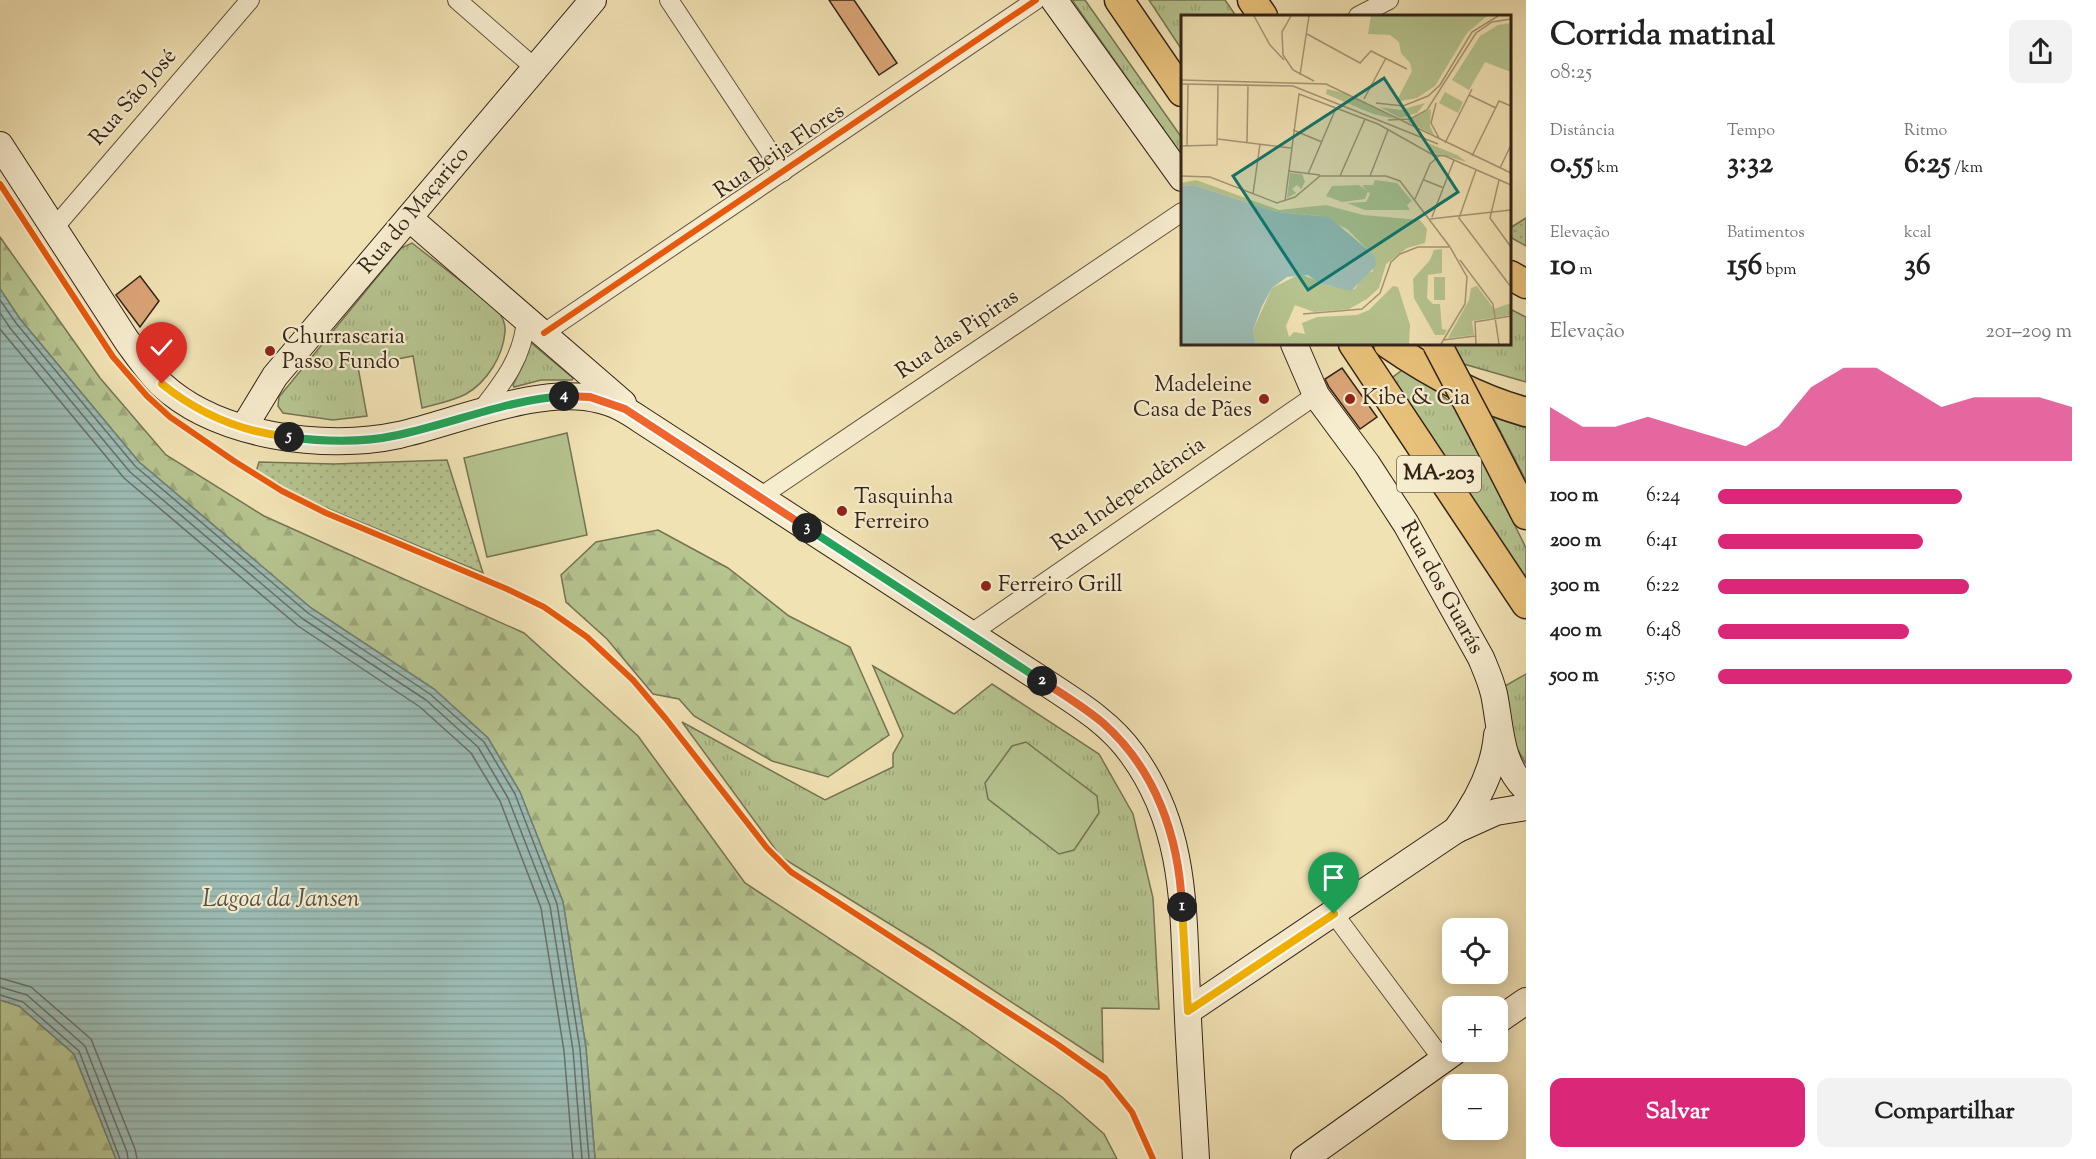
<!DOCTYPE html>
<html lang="pt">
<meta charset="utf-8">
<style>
:root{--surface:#fff;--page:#f2f2f2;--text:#222;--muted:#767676;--accent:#db2777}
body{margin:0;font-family:"Sorts Mill Goudy",serif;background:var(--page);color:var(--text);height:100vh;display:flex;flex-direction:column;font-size:22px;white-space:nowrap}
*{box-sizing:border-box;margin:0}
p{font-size:20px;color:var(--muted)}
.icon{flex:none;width:33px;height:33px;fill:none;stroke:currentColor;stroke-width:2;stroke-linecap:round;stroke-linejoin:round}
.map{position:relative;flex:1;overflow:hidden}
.details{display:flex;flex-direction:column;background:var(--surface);width:570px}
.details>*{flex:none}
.fabs{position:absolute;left:1442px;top:918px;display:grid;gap:12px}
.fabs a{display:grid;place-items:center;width:66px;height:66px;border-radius:12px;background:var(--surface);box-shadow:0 3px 15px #0003;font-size:30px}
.pin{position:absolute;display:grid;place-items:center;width:51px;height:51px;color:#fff;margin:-62px -26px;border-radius:50% 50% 50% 0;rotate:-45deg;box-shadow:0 0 6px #0007}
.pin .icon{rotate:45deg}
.km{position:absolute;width:30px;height:30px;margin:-15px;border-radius:50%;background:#222;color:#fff;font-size:16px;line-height:30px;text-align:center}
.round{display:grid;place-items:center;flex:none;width:63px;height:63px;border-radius:12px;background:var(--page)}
.head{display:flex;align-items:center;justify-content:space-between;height:102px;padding:0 24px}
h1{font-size:33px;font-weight:700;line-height:45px}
.figures{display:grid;grid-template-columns:repeat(3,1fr);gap:9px;height:102px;padding:6px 24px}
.figures div{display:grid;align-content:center}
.figures b{font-size:30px;font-weight:700}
.figures small{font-size:16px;font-weight:400}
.figures p{font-size:16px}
.chart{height:168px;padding:12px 24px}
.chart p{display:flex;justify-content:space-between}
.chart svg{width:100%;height:108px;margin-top:6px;fill:var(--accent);opacity:.7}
.button{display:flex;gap:12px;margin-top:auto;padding:12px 24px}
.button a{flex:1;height:69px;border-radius:12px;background:var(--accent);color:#fff;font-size:24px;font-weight:700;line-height:69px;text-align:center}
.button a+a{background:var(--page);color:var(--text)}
ul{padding:0 24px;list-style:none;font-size:20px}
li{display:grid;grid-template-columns:96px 72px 1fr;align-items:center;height:45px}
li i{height:15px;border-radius:8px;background:var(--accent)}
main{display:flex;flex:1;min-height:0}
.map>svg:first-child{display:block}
</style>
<main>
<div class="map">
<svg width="1526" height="1159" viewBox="0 0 1526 1159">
<defs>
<pattern id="grass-tufts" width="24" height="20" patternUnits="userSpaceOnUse" patternTransform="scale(1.5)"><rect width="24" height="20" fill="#b6c490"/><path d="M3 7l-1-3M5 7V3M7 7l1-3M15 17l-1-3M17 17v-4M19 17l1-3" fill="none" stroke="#9da87b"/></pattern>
<pattern id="forest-firs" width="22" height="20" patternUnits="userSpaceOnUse" patternTransform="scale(1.5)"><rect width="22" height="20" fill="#b6c490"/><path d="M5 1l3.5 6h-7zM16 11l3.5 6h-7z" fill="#9da87b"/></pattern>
<pattern id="park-dots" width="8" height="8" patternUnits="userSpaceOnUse" patternTransform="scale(1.5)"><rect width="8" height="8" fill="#b6c490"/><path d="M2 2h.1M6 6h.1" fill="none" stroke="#9da87b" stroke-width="1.8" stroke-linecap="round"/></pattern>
<pattern id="water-rules" width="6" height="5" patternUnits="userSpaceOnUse" patternTransform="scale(1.5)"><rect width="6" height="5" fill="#9cbcb5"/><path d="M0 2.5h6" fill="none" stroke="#87a19b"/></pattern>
</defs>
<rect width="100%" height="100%" fill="#f1e2b4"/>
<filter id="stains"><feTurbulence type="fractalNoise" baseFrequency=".00333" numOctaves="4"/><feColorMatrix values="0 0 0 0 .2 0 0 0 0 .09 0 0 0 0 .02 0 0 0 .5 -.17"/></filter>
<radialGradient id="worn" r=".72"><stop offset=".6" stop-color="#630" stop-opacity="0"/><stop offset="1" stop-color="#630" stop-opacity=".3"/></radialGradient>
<g fill="url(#grass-tufts)" stroke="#757454" stroke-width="1.5">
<path d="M1072 0H1085L1182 138V156Z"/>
<path d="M1149 0H1225L1236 16H1182V50Z"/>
<path d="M412 243 498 310C502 317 506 324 505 332 503 356 487 382 466 394 453 401 436 404 422 408L413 356 358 367 367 416 333 420 283 413 278 406 279 397 401 248Z"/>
<path d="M1510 309 1526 317V382L1457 362 1448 344H1510Z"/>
<path d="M530 342 573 378 572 380H541L514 387 513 385 523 365Z"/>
<path d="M1405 368 1456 406 1526 548V581L1389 380Z"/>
<path d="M1493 417 1526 428V481Z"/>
<path d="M873 666 954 714 992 684 1099 754 1133 814 1153 898 1159 1009 1102 1008 1103 1062 932 950 781 857 682 722 825 800 893 767V754L903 736Z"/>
<path d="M1526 674V764L1512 740 1505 686Z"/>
</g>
<g fill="url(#forest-firs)" stroke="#757454" stroke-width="1.5">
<path d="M0 237 100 378 166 455 264 516 524 633 638 736 745 883 964 1027 1062 1097 1104 1134 1117 1159H595L586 1048 563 902 520 792 488 738 434 689 311 608 139 462 20 319 0 289Z"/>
<path d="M658 530 728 568 789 616 850 647 889 735 828 777 772 761 694 716 679 699 653 694 607 639 566 602 561 575 596 542Z"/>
<path d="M0 1000 19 1006 74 1054 116 1159H0Z"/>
</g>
<g fill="url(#park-dots)" stroke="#757454" stroke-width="1.5">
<path d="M1526 218V246L1510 237V228Z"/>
<path d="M447 460 483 573 300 497 256 472 259 462 334 464Z"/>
</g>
<g fill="#b6c490" stroke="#757454" stroke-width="1.5">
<path d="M567 433 587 535 487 557 464 458Z"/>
<path d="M1026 742 1097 796 1099 813 1074 850 1059 854 988 799 985 783 1012 746Z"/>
</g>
<path fill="url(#water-rules)" stroke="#727f76" stroke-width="1.5" d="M0 289 20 319 139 462 311 608 434 689 488 738 520 792 563 902 586 1048 595 1159H116L74 1054 19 1006 0 1000Z"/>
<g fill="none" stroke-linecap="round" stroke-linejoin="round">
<g stroke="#687066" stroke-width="1.5">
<path d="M0 300 16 323 135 466 308 613 430 694 484 742 515 794 557 904 580 1049 589 1159"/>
<path d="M0 313 10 328 130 472 303 619 426 700 478 747 508 798 550 906 573 1050 582 1159"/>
<path d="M0 329 124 478 298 626 420 707 471 753 500 801 541 908 564 1051 573 1159"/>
<path d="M0 978 31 987 91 1039 135 1149 137 1159"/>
<path d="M0 987 27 995 85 1046 127 1152 128 1159"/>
<path d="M0 995 23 1002 79 1051 120 1159"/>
</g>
</g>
<g fill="#daa476" stroke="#342418" stroke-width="1.5">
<path d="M829 0H854L897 63 879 75Z"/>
<path d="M140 276 159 301 140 327 116 295Z"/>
<path d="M1342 368 1377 417 1360 429 1329 387 1325 379Z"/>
</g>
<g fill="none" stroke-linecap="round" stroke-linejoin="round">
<g stroke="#63543f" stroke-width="20">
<g id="street">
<path d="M457 0 535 68"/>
<path d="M669 0 783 172"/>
<path d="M1358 16 1389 0"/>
<path d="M54 228 250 0"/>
<path d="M544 333 1036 0"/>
<path d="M479 413C502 384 524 357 526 318"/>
<path d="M760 497 1182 212"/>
<path d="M970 634 1316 395"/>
<path d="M1334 914 1443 1060"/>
</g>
</g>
<g stroke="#342418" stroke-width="28">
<g id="secondary">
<path d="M1054 0 1182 178"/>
<path d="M0 145 127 341C138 356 148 371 161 384 218 437 326 451 399 435 457 422 542 384 600 400 615 403 628 411 641 420L1045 682C1077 703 1110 723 1132 754 1186 828 1183 908 1187 995 1189 1050 1193 1104 1196 1159"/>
<path d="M409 218 623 403"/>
<path d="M1294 344 1316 395 1367 464 1406 524 1481 658C1486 670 1491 681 1494 694 1501 728 1499 762 1526 789"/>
<path d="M244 427 275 376 593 0"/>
<path d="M1456 830C1477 802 1494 770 1497 735"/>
<path d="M1188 1011 1456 830 1496 812 1526 807"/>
<path d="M1497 1021 1526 1001"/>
<path d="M1304 1159 1454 1052"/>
</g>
</g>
<g stroke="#342418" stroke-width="31">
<g id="primary">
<path d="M1119 0 1182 92"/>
<path d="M1252 0 1263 16"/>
<path d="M1510 275 1526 284"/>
<path d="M1353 344 1526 604"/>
<path d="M1388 344C1430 373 1476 398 1526 412"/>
<path d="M1487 439 1526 515"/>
</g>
</g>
<use href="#street" stroke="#f6ecce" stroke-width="18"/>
<use href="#secondary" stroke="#f6ecce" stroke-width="26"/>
<use href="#primary" stroke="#e8c17a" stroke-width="28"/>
<g stroke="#342418" stroke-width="31" stroke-linecap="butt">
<path id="primary-bridge" d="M1437 344 1487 439"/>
</g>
<use href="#primary-bridge" stroke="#e8c17a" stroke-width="28"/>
<g stroke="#f6ecce" stroke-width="10">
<g id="cycleway">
<path d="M0 184 113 357 147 396 170 417 234 461 282 491 326 513 507 589 544 607 587 637 633 680 666 719 767 848 791 872 1057 1044 1105 1078 1132 1112 1153 1159"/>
<path d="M544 333 1036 0"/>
</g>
</g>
<use href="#cycleway" stroke="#e8590c" stroke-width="6"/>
</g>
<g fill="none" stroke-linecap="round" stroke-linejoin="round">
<g stroke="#fff" stroke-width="12">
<path id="split-1" d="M1182 907 1188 1011 1334 914"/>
</g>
<g stroke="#fff" stroke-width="12">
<path id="split-2" d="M1042 681C1063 694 1084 707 1103 723 1156 770 1179 837 1182 907"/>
</g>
<g stroke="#fff" stroke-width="12">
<path id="split-3" d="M807 528 1042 681"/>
</g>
<g stroke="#fff" stroke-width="12">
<path id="split-4" d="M564 396 590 397 625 409 807 528"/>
</g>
<g stroke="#fff" stroke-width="12">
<path id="split-5" d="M289 437C325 442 362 443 398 435 454 423 507 400 564 396"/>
</g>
<g stroke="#fff" stroke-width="12">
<path id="split-6" d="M162 384C198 413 242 432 289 437"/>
</g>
<use href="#split-1" stroke="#f5b400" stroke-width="8"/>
<use href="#split-2" stroke="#f0652b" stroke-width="8"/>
<use href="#split-3" stroke="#22a559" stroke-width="8"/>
<use href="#split-4" stroke="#f0652b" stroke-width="8"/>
<use href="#split-5" stroke="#22a559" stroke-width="8"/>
<use href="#split-6" stroke="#f5b400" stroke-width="8"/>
</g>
<g fill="#8f2418" stroke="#f6ecce" stroke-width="2">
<circle cx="270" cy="351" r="6"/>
<circle cx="1264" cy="399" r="6"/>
<circle cx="1350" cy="399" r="6"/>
<circle cx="842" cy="511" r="6"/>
<circle cx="986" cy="586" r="6"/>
</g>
<g text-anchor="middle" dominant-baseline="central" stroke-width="4.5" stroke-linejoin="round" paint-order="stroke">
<rect fill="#f6ecce" stroke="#6e604f" stroke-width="1.5" x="1397" y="456" width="84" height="36" rx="4.5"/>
<g font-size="21" font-weight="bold" fill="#342418">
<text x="1439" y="474">MA-203</text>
</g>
<g font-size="22" fill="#342418" stroke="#f6ecce">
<text transform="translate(134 98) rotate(-49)">Rua São José</text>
<text transform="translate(780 152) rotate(-34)">Rua Beija Flores</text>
<text transform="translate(415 211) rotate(-50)">Rua do Maçarico</text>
<text transform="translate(958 335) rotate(-34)">Rua das Pipiras</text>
<text transform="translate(1129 495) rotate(-35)">Rua Independência</text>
<text transform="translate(1441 588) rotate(61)">Rua dos Guarás</text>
</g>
<g font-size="22" fill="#342418" stroke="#f6ecce" text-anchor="start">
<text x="282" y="338">Churrascaria<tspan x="282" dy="25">Passo Fundo</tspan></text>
<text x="1252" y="386" text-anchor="end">Madeleine<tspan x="1252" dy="25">Casa de Pães</tspan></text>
<text x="1362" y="399">Kibe &amp; Cia</text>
<text x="854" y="498">Tasquinha<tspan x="854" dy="25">Ferreiro</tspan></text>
<text x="998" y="586">Ferreiro Grill</text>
</g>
<g font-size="24" font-style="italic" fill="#535247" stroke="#f6ecce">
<text x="281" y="900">Lagoa da Jansen</text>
</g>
</g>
<g transform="translate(1181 15)">
<rect width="330" height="330" fill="#f1e2b4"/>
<path d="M146 74 167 79 215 104 192 99 145 79ZM244 88 236 98 219 103 199 92 219 95ZM250 94 249 111 253 120 226 106ZM247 128 276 140 286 147 249 137ZM109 158 121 159 124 167 120 174 116 170 111 174 115 178 106 183ZM194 165 216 168 231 186 226 190 229 195H184L166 188 185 187 189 179 181 170H192ZM261 234V258L247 260 246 283 252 289H259L261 314 266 315 263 320H254L233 283 232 264 249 245 253 235Z" fill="#b6c490"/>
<path d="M15 165 98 195 145 190 182 200 239 205 246 214 244 228 226 233 205 249 198 273 186 284 168 294 133 297 114 290 105 311 108 322 113 317 124 319 121 308 136 302 176 300 188 295 212 271 217 272 229 310 228 329H75L72 315 91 273 119 259 149 271 174 274 182 261 192 256 190 238 166 214 139 201 96 197 12 170 0 171V168ZM178 170 187 176 184 184 161 187 145 181 151 171Z" fill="#b6c490"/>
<path d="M190 1H306L286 18 254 71 236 83 215 87 231 56 229 48 220 38 218 27 209 20 187 19ZM330 8V57L304 47 288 75 271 65 299 21 317 10ZM264 77 282 87 277 98 258 88ZM296 271 313 294 330 288V300L291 306 293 320 267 323 288 285 290 273Z" fill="#b6c490"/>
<path d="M253 262H264V285H253Z" fill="#b6c490"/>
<path d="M12 170 96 197 148 202 194 241 195 251 170 276 138 268 127 260 106 262 91 273 81 291 72 315 75 329H0V171Z" fill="#9cbcb5"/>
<path fill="none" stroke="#a59676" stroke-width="1.5" d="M73 1 89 30 103 45M110 1 101 17 102 40 112 55 133 66M126 19 179 48 190 36 226 54M119 60 128 1M0 65 145 69 330 158M0 69 112 71 257 129M288 80 315 93M183 84 205 43M195 88 222 91 247 81 259 70 291 17 317 1M255 88 250 108 258 123M207 105 229 104 246 95 295 18 311 7 330 4M112 115 141 127M37 124 110 133M66 127 67 70M264 128 291 74M0 131 36 130 37 69M6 131 7 69M291 141 318 86 330 91M319 153 330 130M295 155 278 203 330 272M107 156 139 160M127 159 155 93M0 161 29 162 96 188 114 182 139 161H205L219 166 269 232 286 262 284 289 260 329M159 161 184 104M189 161 207 115M243 165 263 173M318 165 309 203 330 232M72 179 79 129M234 184 249 149 258 141M104 186 118 79 197 109 252 140 264 141 330 170M251 202 273 145M249 204 330 195M279 245 312 289 318 329M122 299 181 294 199 278 210 247 219 239 237 232H268M262 325 294 321M295 329 294 307 330 301"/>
<path fill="#0f766e" fill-opacity="0.15" stroke="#0f766e" stroke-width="3" d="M203 63 277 177 127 275 52 161Z"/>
<rect width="330" height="330" fill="none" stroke="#342418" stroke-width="3"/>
</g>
<rect width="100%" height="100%" filter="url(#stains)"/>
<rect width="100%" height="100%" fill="url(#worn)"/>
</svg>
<div class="fabs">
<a><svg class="icon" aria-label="locate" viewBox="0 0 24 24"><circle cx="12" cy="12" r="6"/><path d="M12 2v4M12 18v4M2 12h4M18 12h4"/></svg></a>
<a>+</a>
<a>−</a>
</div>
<div class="pin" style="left:1334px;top:914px;background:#1e9e55"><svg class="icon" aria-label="arrive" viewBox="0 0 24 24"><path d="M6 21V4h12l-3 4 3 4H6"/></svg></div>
<div class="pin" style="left:162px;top:384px;background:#d93025"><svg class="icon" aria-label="check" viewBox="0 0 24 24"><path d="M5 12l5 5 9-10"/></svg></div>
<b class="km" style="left:1182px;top:907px">1</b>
<b class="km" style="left:1042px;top:681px">2</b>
<b class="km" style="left:807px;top:528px">3</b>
<b class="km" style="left:564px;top:396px">4</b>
<b class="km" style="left:289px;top:437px">5</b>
</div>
<section class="details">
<div class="head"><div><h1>Corrida matinal</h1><p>08:25</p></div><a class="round"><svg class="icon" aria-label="share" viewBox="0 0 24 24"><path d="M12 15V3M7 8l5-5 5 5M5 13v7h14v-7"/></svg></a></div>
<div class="figures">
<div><p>Distância</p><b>0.55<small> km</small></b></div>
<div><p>Tempo</p><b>3:32</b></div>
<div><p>Ritmo</p><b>6:25<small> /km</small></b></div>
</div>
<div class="figures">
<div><p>Elevação</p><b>10<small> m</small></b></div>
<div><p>Batimentos</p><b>156<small> bpm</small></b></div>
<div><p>kcal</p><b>36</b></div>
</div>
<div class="chart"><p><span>Elevação</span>201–209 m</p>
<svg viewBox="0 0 160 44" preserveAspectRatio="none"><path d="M0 44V22L10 30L20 30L30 26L40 30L50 34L60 38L70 30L80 14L90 6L100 6L110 14L120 22L130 18L140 18L150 18L160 22V44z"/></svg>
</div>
<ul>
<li><b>100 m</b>6:24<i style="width:69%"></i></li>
<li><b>200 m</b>6:41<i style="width:58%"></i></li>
<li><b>300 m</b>6:22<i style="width:71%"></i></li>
<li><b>400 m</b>6:48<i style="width:54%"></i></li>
<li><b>500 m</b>5:50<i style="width:100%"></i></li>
</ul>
<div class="button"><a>Salvar</a><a>Compartilhar</a></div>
</section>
</main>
